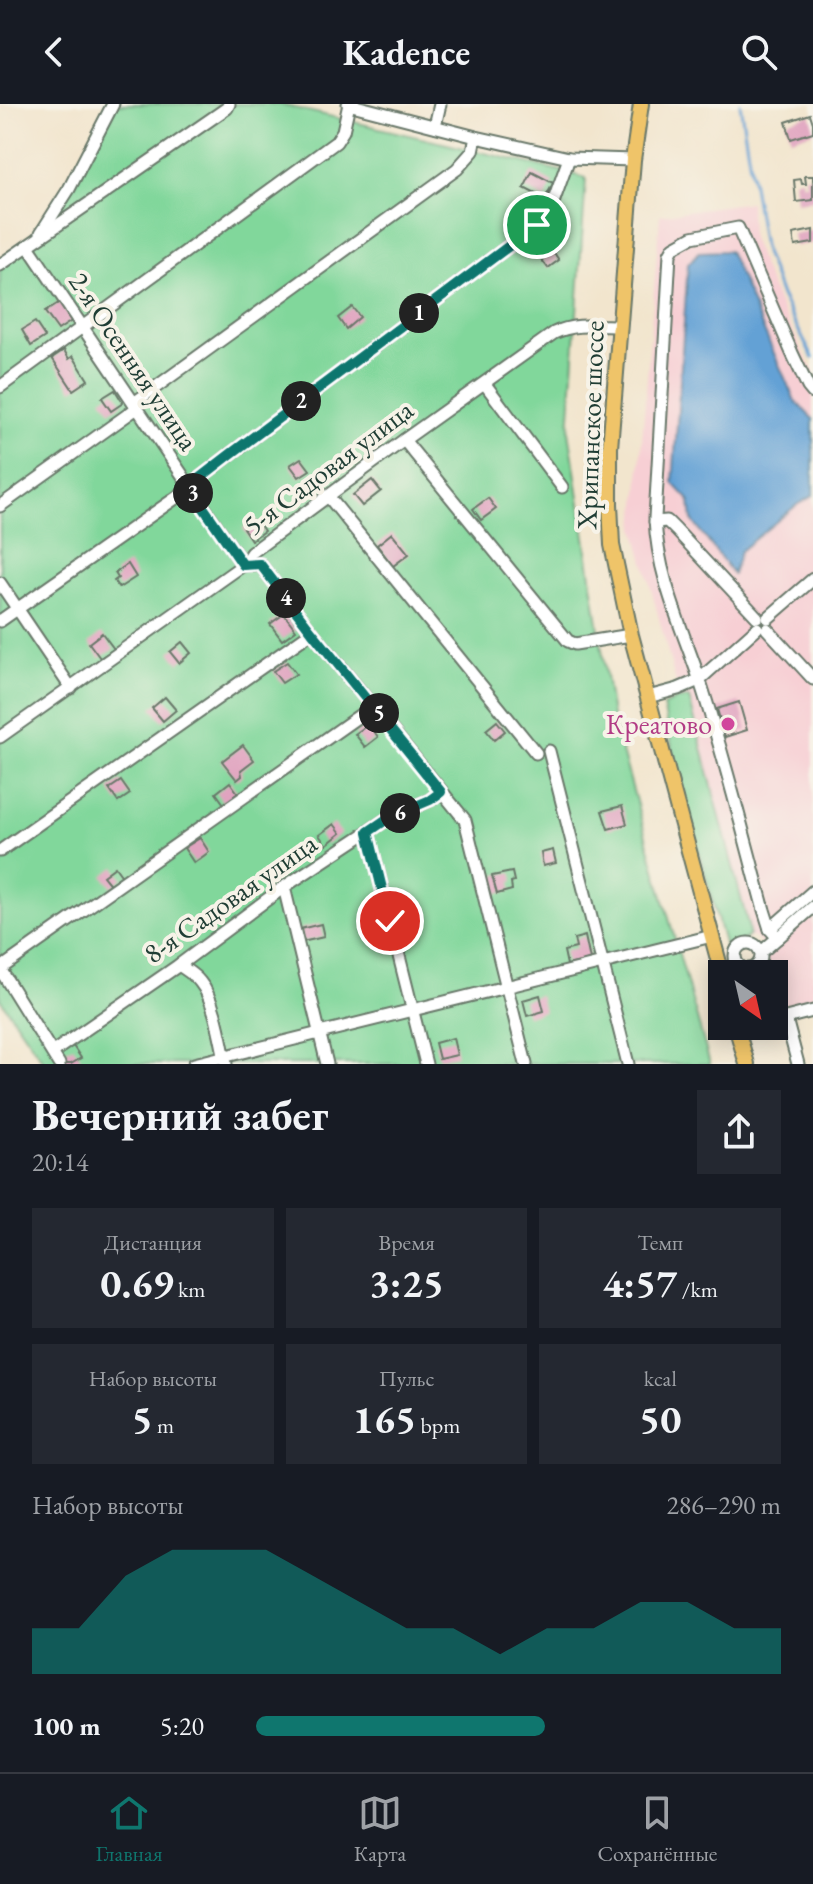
<!DOCTYPE html>
<html lang="ru">
<meta charset="utf-8">
<style>
:root{--surface:#171b24;--page:#242831;--text:#f1f3f6;--muted:#9ea1a6;--line:#363941;--accent:#0f766e}
body{margin:0;font-family:"EB Garamond",serif;background:var(--page);color:var(--text);height:100vh;display:flex;flex-direction:column;font-size:30px;white-space:nowrap}
*{box-sizing:border-box;margin:0}
p{font-size:26px;color:var(--muted)}
.icon{flex:none;width:44px;height:44px;fill:none;stroke:currentColor;stroke-width:2;stroke-linecap:round;stroke-linejoin:round}
.map{position:relative;height:960px;overflow:hidden}
.drawer{display:flex;flex-direction:column;background:var(--surface);flex:1}
.drawer>*{flex:none}
.needle{width:52px;rotate:146deg}
.controls{position:absolute;left:708px;top:856px;display:grid;gap:16px}
.controls a{display:grid;place-items:center;width:80px;height:80px;border-radius:0px;background:var(--surface);box-shadow:0 4px 20px #0003;font-size:40px}
.pin{position:absolute;display:grid;place-items:center;width:68px;height:68px;color:#fff;margin:-34px;border:4px solid #fff;border-radius:50%;box-shadow:0 2px 8px #0007}
.km{position:absolute;width:40px;height:40px;margin:-20px;border-radius:50%;background:#222;color:#fff;font-size:22px;line-height:40px;text-align:center}
.round{display:grid;place-items:center;flex:none;width:84px;height:84px;border-radius:0px;background:var(--page)}
.headline{display:flex;align-items:center;justify-content:space-between;height:136px;padding:0 32px}
h1{font-size:44px;font-weight:700;line-height:60px}
.stats{display:grid;grid-template-columns:repeat(3,1fr);gap:12px;height:136px;padding:8px 32px}
.stats div{display:grid;align-content:center;border-radius:0px;background:var(--page);text-align:center}
.stats b{font-size:40px;font-weight:700}
.stats small{font-size:22px;font-weight:400}
.stats p{font-size:22px}
.chart{height:224px;padding:16px 32px}
.chart p{display:flex;justify-content:space-between}
.chart svg{width:100%;height:144px;margin-top:8px;fill:var(--accent);opacity:.7}
ul{padding:0 32px;list-style:none;font-size:26px}
li{display:grid;grid-template-columns:128px 96px 1fr;align-items:center;height:60px}
li i{height:20px;border-radius:10px;background:var(--accent)}
header{display:flex;justify-content:space-between;align-items:center;height:104px;padding:0 32px;background:var(--surface);font-size:36px;font-weight:700}
.tabs{display:flex;justify-content:space-around;align-items:center;height:112px;border-top:2px solid var(--line);background:var(--surface);font-size:22px;color:var(--muted)}
.tabs a{display:grid;justify-items:center;gap:4px}
.tabs .selected{color:var(--accent)}
.map>svg:first-child{display:block}
</style>
<header><svg class="icon" aria-label="back" viewBox="0 0 24 24"><path d="M15 5l-7 7 7 7"/></svg>Kadence<svg class="icon" aria-label="search" viewBox="0 0 24 24"><circle cx="10" cy="10" r="6"/><path d="M15 15l6 6"/></svg></header>
<div class="map">
<svg width="813" height="960" viewBox="0 0 813 960">
<rect width="100%" height="100%" fill="#f7f3e8"/>
<filter id="ink" filterUnits="userSpaceOnUse"><feTurbulence type="fractalNoise" baseFrequency=".0125" numOctaves="2"/><feDisplacementMap in="SourceGraphic" scale="16" xChannelSelector="R" yChannelSelector="G"/><feConvolveMatrix kernelMatrix="1 2 1 2 8 2 1 2 1" color-interpolation-filters="sRGB"/></filter>
<filter id="wash" filterUnits="userSpaceOnUse"><feTurbulence type="fractalNoise" baseFrequency=".006" numOctaves="4" result="noise"/><feDisplacementMap in="SourceGraphic" scale="32" xChannelSelector="R" yChannelSelector="G"/><feGaussianBlur stdDeviation="1.8" result="paint"/><feColorMatrix in="noise" values="0 0 0 0 0 0 0 0 0 0 0 0 0 0 0 0 0 1.4 0 .05"/><feComposite in="paint" operator="in"/></filter>
<g filter="url(#wash)">
<rect width="100%" height="100%" fill="#f2e5cd"/>
<path fill="#f7cfd4" d="M750 98 751 134 776 194 813 267V903L774 914V870H753L765 857V845L758 836 751 833 744 836 635 424 660 111Z"/>
<g fill="#81d79b" stroke="#508a68" stroke-width="2">
<path d="M115 0H278L565 68 586 74 569 327 612 612 710 960H45L0 895V158L37 130Z"/>
<path d="M689 594 748 821 749 831 744 836 725 843 679 675 663 602 677 595Z"/>
</g>
<path fill="#64a1d5" stroke="#426f84" stroke-width="2" d="M729 147 795 297 813 315V392L798 400 740 447 733 470 692 416 690 397 673 379 688 160 699 148Z"/>
<g fill="none" stroke-linecap="round" stroke-linejoin="round">
<path stroke="#64a1d5" stroke-width="3" d="M740 0 763 143 781 192 813 254"/>
</g>
<g id="blocks">
<g fill="#e0a3bf">
<path d="M810 10 813 19V28L791 35 786 18Z"/>
<path d="M532 68 553 79 545 95 524 84Z"/>
<path d="M805 72H813V96L796 98 794 76 801 75 802 80H806Z"/>
<path d="M813 126V139L795 142 793 130Z"/>
<path d="M547 139 559 156 548 164 535 147Z"/>
<path d="M60 198 73 216 58 226 45 208Z"/>
<path d="M352 203 360 213 346 225 338 214Z"/>
<path d="M35 218 45 233 31 242 22 226Z"/>
<path d="M64 246 69 255 73 252 88 276 73 286 52 254Z"/>
<path d="M115 286 123 299 111 307 102 294Z"/>
<path d="M301 354 310 366 299 373 290 361Z"/>
<path d="M372 376 381 387 362 402 353 391Z"/>
<path d="M488 394 496 405 481 416 473 405Z"/>
<path d="M257 416 264 427 251 436 243 424Z"/>
<path d="M392 429 409 450 393 462 377 441Z"/>
<path d="M128 460 136 473 119 484 114 477 118 474 115 469Z"/>
<path d="M284 510 296 526 282 536 270 520Z"/>
<path d="M102 529 114 545 100 554 89 539Z"/>
<path d="M182 538 191 549 179 559 170 548Z"/>
<path d="M287 558 296 570 282 579 273 567Z"/>
<path d="M165 593 176 606 163 617 152 604Z"/>
<path d="M739 598 747 626 725 633 717 605Z"/>
<path d="M497 617 505 627 494 636 486 626Z"/>
<path d="M369 620 378 633 365 643 355 630Z"/>
<path d="M243 641 254 656 241 666 242 672 237 676 222 657Z"/>
<path d="M121 677 130 690 118 698 109 685Z"/>
<path d="M230 678 238 689 224 700 216 689Z"/>
<path d="M622 702 627 720 608 725 602 707Z"/>
<path d="M334 720 341 729 326 741 319 731Z"/>
<path d="M200 734 209 748 194 759 184 744Z"/>
<path d="M553 746 556 759 543 762 541 749Z"/>
<path d="M115 763 123 774 112 783 103 772Z"/>
<path d="M512 768 514 777 511 778 512 786 497 790 492 772Z"/>
<path d="M321 820 324 833 302 838 300 825Z"/>
<path d="M585 832 590 856 567 861 564 847 576 844 574 835Z"/>
<path d="M540 891 544 907 527 912 523 896Z"/>
<path d="M453 934 457 951 439 955 435 939Z"/>
<path d="M73 942 81 954 71 960H65L59 950Z"/>
</g>
</g>
</g>
<g filter="url(#ink)">
<use href="#blocks" fill-opacity="0" stroke="#69786a" stroke-width="2"/>
<g fill="none" stroke-linecap="round" stroke-linejoin="round">
<g stroke="#69786a" stroke-width="15">
<g id="minor">
<path d="M348 0 476 33 569 54 633 56"/>
<path d="M435 22 440 0"/>
<path d="M41 129 69 85 113 0"/>
<path d="M28 142 243 461 260 460 312 528 465 716 526 960"/>
<path d="M0 161 227 4 229 0"/>
<path d="M485 280 562 383"/>
<path d="M0 283 336 38 343 27 349 0"/>
<path d="M134 299 457 65 473 47 476 33"/>
<path d="M404 336 568 537 575 540 631 531"/>
<path d="M328 392 536 649"/>
<path d="M0 402 137 304"/>
<path d="M655 418 667 417 676 426 757 513"/>
<path d="M0 479 71 584"/>
<path d="M768 514 813 475"/>
<path d="M0 517 190 384 197 376 232 349 537 121 554 96 569 54"/>
<path d="M767 525 813 575"/>
<path d="M648 593 678 585 699 576 757 524"/>
<path d="M0 633 243 461 251 449 404 336 554 229C574 219 597 222 620 222"/>
<path d="M549 647 628 960"/>
<path d="M368 728 426 960"/>
<path d="M0 747 312 528"/>
<path d="M284 783 327 960"/>
<path d="M770 825 813 787"/>
<path d="M778 834 770 825 764 806C743 729 724 650 699 574 681 522 657 470 655 414L670 150 674 143 692 133 738 124 792 249 808 283 813 289"/>
<circle cx="748" cy="852" r="13"/>
<path d="M760 847 765 845 813 803"/>
<path d="M179 861C186 866 195 871 200 878 215 896 221 937 226 960"/>
<path d="M0 865 373 602"/>
<path d="M0 865 59 960"/>
<path d="M786 915 798 960"/>
<path d="M774 917 813 907"/>
<path d="M737 927 753 922"/>
<path d="M53 948 179 861 284 783 390 713 430 696 441 688"/>
<path d="M194 960 712 832"/>
</g>
</g>
<g stroke="#69786a" stroke-width="18">
<g id="major">
<path d="M641 0 633 56 610 344V400L612 441 631 531 722 870"/>
<path d="M736 922 747 960"/>
</g>
</g>
<use href="#minor" stroke="#fff" stroke-width="11"/>
<use href="#major" stroke="#efc469" stroke-width="14"/>
</g>
</g>
<g fill="none" stroke-linecap="round" stroke-linejoin="round" filter="url(#ink)">
<g stroke="#fff" stroke-width="16">
<path id="route" d="M390 817 368 728 390 713 430 696 441 688 312 528 260 460 243 461 190 384 197 376 232 349 537 121"/>
</g>
<use href="#route" stroke="#0f766e" stroke-width="10"/>
</g>
<circle fill="#d1479c" stroke="#f7f3e8" stroke-width="3" cx="728" cy="620" r="8"/>
<g text-anchor="middle" dominant-baseline="central" stroke-width="8" stroke-linejoin="round" paint-order="stroke">
<g font-size="28" fill="#1f3d34" stroke="#f7f3e8">
<text transform="translate(134 257) rotate(56)">2-я Осенняя улица</text>
<text transform="translate(590 321) rotate(-88)">Хрипанское шоссе</text>
<text transform="translate(328 363) rotate(-37)">5-я Садовая улица</text>
<text transform="translate(230 794) rotate(-35)">8-я Садовая улица</text>
</g>
<g font-size="28" fill="#b23c85" stroke="#f7f3e8" text-anchor="end">
<text x="712" y="620">Креатово</text>
</g>
</g>
</svg>
<div class="controls">
<a><svg class="needle" viewBox="-14 -14 28 28"><path d="M0-13l5 13h-10z" fill="#e53935"/><path d="M0 13l5-13h-10z" fill="#9ea1a6"/></svg></a>
</div>
<div class="pin" style="left:537px;top:121px;background:#1e9e55"><svg class="icon" aria-label="arrive" viewBox="0 0 24 24"><path d="M6 21V4h12l-3 4 3 4H6"/></svg></div>
<div class="pin" style="left:390px;top:817px;background:#d93025"><svg class="icon" aria-label="check" viewBox="0 0 24 24"><path d="M5 12l5 5 9-10"/></svg></div>
<b class="km" style="left:419px;top:209px">1</b>
<b class="km" style="left:301px;top:297px">2</b>
<b class="km" style="left:193px;top:389px">3</b>
<b class="km" style="left:286px;top:494px">4</b>
<b class="km" style="left:379px;top:609px">5</b>
<b class="km" style="left:400px;top:709px">6</b>
</div>
<section class="drawer">
<div class="headline"><div><h1>Вечерний забег</h1><p>20:14</p></div><a class="round"><svg class="icon" aria-label="share" viewBox="0 0 24 24"><path d="M12 15V3M7 8l5-5 5 5M5 13v7h14v-7"/></svg></a></div>
<div class="stats">
<div><p>Дистанция</p><b>0.69<small> km</small></b></div>
<div><p>Время</p><b>3:25</b></div>
<div><p>Темп</p><b>4:57<small> /km</small></b></div>
</div>
<div class="stats">
<div><p>Набор высоты</p><b>5<small> m</small></b></div>
<div><p>Пульс</p><b>165<small> bpm</small></b></div>
<div><p>kcal</p><b>50</b></div>
</div>
<div class="chart"><p><span>Набор высоты</span>286–290 m</p>
<svg viewBox="0 0 160 44" preserveAspectRatio="none"><path d="M0 44V30L10 30L20 14L30 6L40 6L50 6L60 14L70 22L80 30L90 30L100 38L110 30L120 30L130 22L140 22L150 30L160 30V44z"/></svg>
</div>
<ul>
<li><b>100 m</b>5:20<i style="width:55%"></i></li>
</ul>
</section>
<nav class="tabs">
<a class="selected"><svg class="icon" aria-label="home" viewBox="0 0 24 24"><path d="M3 11l9-7 9 7M6 9v11h12V9"/></svg>Главная</a>
<a><svg class="icon" aria-label="map" viewBox="0 0 24 24"><path d="M3 6l6-2 6 2 6-2v14l-6 2-6-2-6 2zM9 4v14M15 6v14"/></svg>Карта</a>
<a><svg class="icon" aria-label="saved" viewBox="0 0 24 24"><path d="M7 4h10v16l-5-4-5 4z"/></svg>Сохранённые</a>
</nav>
